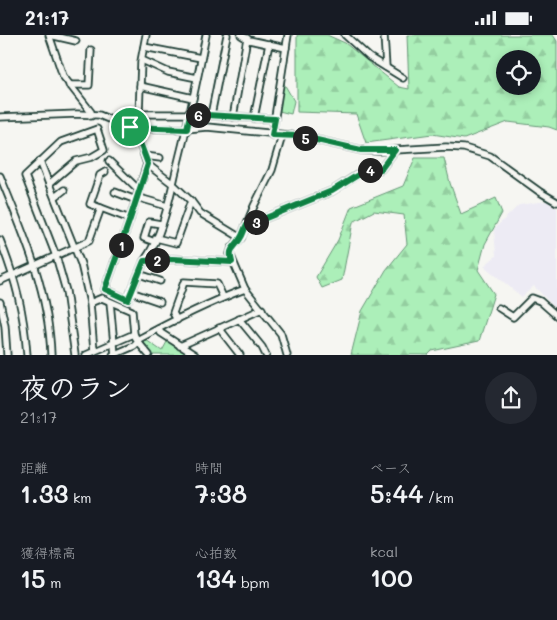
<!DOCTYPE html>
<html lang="ja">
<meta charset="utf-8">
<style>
:root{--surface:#171b24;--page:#242831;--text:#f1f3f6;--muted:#9ea1a6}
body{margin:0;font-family:Mali,"Klee One",sans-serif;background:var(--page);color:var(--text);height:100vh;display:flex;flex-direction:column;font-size:19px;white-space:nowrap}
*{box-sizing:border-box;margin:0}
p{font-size:16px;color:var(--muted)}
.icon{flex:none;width:28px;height:28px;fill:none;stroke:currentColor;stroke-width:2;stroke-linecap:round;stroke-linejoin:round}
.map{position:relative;height:320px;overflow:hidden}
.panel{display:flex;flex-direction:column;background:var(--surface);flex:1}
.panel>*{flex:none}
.fabs{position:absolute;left:496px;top:15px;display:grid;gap:10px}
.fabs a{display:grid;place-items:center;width:45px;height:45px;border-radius:50%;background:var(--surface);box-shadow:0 2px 8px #0003;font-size:25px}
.pin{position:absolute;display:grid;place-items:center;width:42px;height:42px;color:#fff;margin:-21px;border:2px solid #fff;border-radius:50%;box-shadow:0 1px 5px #0007}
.km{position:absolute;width:25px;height:25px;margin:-12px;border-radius:50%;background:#222;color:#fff;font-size:14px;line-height:25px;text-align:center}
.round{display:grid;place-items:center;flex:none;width:52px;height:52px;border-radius:26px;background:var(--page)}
.overview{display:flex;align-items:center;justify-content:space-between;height:85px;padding:0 20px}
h1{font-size:28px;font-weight:600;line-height:38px}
.metrics{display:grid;grid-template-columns:repeat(3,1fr);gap:8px;height:85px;padding:5px 20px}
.metrics div{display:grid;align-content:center}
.metrics b{font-size:25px;font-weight:600}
.metrics small{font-size:14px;font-weight:400}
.metrics p{font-size:14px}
.status{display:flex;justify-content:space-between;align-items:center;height:35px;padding:0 25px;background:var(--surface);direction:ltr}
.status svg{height:14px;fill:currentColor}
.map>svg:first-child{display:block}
</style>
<div class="status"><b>21:17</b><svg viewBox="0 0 49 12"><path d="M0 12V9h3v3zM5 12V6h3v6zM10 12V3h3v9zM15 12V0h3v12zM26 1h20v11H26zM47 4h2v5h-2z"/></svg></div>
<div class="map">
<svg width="557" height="320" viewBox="0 0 557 320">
<defs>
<pattern id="forest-firs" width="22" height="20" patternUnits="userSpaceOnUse" patternTransform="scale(1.25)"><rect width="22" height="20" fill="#acefb9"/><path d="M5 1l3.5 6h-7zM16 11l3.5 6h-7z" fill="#94cea0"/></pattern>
</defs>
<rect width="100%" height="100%" fill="#f6f6f2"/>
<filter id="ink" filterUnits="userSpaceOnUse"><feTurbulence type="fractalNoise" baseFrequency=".02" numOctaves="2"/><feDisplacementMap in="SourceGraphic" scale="10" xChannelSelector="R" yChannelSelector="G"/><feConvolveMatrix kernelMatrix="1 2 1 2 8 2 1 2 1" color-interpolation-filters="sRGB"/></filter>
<g filter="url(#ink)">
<path fill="#edebf4" d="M546 166 557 173V275L534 251 522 262 484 231 496 221 494 194 519 170Z"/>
<g fill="url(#forest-firs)" stroke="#669676" fill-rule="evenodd">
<path d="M297 0H327L345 8 399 52 409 54 407 0H553L557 6V95L549 92 508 87 464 104 432 99 366 108 356 79 297 77ZM505 24H532V51H505Z"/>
<path d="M415 123H444L450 148 461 179 496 163 502 178 485 209 478 235 494 259 479 306 432 316 428 320H351L362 276 386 235 407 209 404 180 374 176 353 187 342 245 322 253 316 242 338 205 351 172 403 151Z"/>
</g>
<g fill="#acefb9" stroke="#669676">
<path d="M283 47 294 66 291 79 279 76Z"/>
<path d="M146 305 162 316 168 305 193 320H151L140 307Z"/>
</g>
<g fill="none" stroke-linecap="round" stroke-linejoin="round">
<g stroke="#1f3d34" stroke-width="9">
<g id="minor">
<path d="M49 0 63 41 91 77V81"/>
<path d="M50 0 76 6"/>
<path d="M146 0 141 26 139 79H190L275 84"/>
<path d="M241 0 249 5 286 13"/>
<path d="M345 0 369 22 403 43"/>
<path d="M384 0 386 32"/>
<path d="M144 12 201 23"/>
<path d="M142 25 168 37 197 43"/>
<path d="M69 50H89L91 15"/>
<path d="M140 51 193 63"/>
<path d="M211 80 227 0"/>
<path d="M0 82 77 79 99 80 130 93 187 94 207 92 299 101 361 115 379 116 446 112 464 113 490 121 540 157 557 167"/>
<path d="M233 82 247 3"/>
<path d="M254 83 269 9"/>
<path d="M130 93 139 105 147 129 130 184 105 254 128 265 144 226 172 224 232 227"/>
<path d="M272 100 288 0"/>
<path d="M282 101 272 135 254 171 241 203 232 213 230 219 245 254 281 299 287 320"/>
<path d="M145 121 160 123"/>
<path d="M40 126 49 149"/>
<path d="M109 126 139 155"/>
<path d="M147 129 173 149 191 166 200 178 241 203"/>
<path d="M0 141C24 199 49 257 51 320"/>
<path d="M115 157 136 165"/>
<path d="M55 162 64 155"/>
<path d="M136 162 167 171"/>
<path d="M101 173 130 184"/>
<path d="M246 191 332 156 365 135 381 134 395 115"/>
<path d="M156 203 176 208 191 166"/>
<path d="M0 205C16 245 24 278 27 320"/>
<path d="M155 207 144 203 149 187 161 189"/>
<path d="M144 226C161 204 169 167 175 140 187 93 197 47 206 0"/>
<path d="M139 239 160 246"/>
<path d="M0 246 89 206 101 173 90 169 100 140 105 137"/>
<path d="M131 257 160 267"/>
<path d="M0 267 5 291 7 320"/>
<path d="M110 267 115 320"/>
<path d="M90 268 94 316"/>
<path d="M499 273 513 282 532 263 540 266 557 281"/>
<path d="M239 284 262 312 266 320"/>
<path d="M177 285 173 278 184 247 217 249 223 262"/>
<path d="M219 293 240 320"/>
<path d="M158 294 161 298 195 320"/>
<path d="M138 307 149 320"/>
<path d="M180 311 262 274"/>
<path d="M75 320 66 256 56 221 25 141 61 107 97 94 104 115 92 122 76 126 49 149 81 229 90 268 102 263 132 276 134 299 137 305"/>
<path d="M86 320 134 299"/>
<path d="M113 320 134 311 138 307 137 305C172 286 208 268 245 254"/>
</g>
</g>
<use href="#minor" stroke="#f6f6f2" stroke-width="5.5"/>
</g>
</g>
<g fill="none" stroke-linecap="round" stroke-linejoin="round" filter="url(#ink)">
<g stroke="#fff" stroke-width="10">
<path id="route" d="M190 79 275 84 272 100 299 101 361 115H395L381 134 366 135 332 156 246 191C244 195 243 200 240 204 234 214 228 213 232 227L172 224 144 226 128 265 105 254 130 184 148 129 139 105 130 92 187 94Z"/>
</g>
<use href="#route" stroke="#0b8043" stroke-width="6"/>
</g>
</svg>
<div class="fabs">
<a><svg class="icon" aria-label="locate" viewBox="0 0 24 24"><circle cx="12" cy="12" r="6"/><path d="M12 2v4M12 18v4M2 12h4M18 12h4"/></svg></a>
</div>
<div class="pin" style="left:130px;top:92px;background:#1e9e55"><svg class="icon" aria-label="arrive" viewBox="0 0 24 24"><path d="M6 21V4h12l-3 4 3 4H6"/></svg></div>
<b class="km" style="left:121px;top:210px">1</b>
<b class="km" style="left:157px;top:225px">2</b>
<b class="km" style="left:256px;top:187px">3</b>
<b class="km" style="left:370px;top:135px">4</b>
<b class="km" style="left:305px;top:103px">5</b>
<b class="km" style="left:198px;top:80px">6</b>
</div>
<section class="panel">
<div class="overview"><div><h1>夜のラン</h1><p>21:17</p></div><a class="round"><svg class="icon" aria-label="share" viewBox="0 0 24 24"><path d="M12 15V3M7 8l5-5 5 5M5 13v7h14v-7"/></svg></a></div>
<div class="metrics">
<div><p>距離</p><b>1.33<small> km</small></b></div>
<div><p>時間</p><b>7:38</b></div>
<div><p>ペース</p><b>5:44<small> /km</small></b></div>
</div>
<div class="metrics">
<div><p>獲得標高</p><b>15<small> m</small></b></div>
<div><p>心拍数</p><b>134<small> bpm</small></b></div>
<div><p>kcal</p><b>100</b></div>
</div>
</section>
